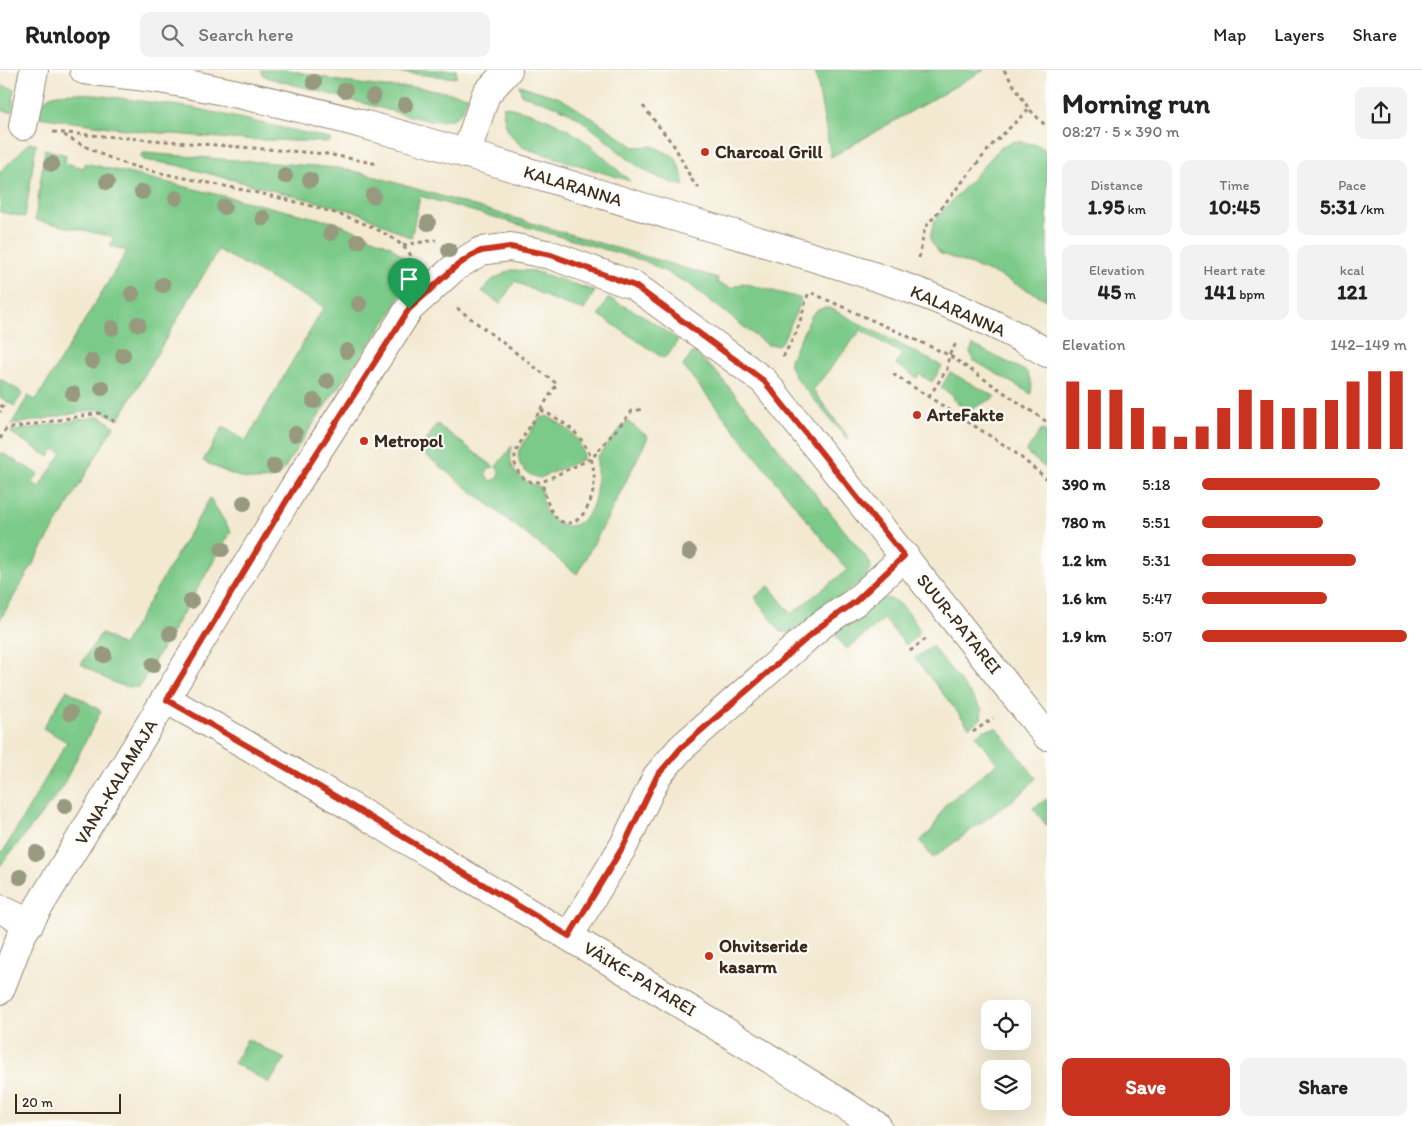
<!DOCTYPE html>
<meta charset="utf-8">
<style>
:root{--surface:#fff;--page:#f2f2f2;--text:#222;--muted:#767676;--line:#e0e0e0;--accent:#c8321e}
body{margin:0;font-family:Itim,sans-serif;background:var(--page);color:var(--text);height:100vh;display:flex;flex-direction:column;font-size:19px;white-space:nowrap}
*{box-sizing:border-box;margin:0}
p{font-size:16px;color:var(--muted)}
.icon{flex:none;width:28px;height:28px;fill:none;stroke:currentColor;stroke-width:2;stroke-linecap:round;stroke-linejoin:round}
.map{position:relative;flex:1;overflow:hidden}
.panel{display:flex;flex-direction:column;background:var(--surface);width:375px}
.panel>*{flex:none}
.tools{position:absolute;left:981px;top:930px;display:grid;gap:10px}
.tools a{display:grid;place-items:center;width:50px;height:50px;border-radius:10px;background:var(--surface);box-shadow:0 5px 20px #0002;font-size:25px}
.scale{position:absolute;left:15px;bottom:12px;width:106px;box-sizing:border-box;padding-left:5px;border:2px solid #3b2a1e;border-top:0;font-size:14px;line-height:18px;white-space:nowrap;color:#3b2a1e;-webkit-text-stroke:4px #fdfcf7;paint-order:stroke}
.pin{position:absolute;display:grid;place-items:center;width:42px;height:42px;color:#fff;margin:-51px -21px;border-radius:50% 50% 50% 0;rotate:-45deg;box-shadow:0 0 5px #0007}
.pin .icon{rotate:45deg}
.round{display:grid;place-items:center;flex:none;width:52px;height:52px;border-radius:10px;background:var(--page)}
.summary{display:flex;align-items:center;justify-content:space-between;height:85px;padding:0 15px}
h1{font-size:28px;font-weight:700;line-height:38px}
.metrics{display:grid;grid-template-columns:repeat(3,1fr);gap:8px;height:85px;padding:5px 15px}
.metrics div{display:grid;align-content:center;border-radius:10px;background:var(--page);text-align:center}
.metrics b{font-size:21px;font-weight:700}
.metrics small{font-size:14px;font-weight:400}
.metrics p{font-size:14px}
.chart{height:140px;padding:10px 15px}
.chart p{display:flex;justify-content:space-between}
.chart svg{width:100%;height:90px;margin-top:5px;stroke:var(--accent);stroke-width:6}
.primary-button{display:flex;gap:10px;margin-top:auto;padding:10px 15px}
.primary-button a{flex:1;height:58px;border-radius:10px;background:var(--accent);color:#fff;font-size:20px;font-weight:700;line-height:58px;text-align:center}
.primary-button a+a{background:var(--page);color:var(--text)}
ul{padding:0 15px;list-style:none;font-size:16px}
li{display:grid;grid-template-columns:80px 60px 1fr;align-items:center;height:38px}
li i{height:12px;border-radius:6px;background:var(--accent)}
header{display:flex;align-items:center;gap:30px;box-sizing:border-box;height:70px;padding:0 25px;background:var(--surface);border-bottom:1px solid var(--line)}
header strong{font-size:24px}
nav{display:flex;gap:28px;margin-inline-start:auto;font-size:18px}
.search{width:350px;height:45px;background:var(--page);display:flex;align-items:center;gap:12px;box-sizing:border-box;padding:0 18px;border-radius:10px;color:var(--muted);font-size:19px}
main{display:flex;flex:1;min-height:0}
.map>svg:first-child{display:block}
</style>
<header>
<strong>Runloop</strong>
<div class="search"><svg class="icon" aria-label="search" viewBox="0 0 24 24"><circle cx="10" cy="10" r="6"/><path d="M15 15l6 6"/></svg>Search here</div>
<nav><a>Map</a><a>Layers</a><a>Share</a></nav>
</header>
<main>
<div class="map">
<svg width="1047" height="1056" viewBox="0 0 1047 1056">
<rect width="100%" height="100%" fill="#fdfcf7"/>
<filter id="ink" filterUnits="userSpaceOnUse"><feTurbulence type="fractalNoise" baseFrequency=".02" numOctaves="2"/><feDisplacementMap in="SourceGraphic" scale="10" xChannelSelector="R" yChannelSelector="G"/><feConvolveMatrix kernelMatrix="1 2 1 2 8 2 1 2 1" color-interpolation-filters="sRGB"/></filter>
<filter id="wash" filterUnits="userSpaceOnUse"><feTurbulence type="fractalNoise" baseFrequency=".0096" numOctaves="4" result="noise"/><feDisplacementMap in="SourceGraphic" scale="20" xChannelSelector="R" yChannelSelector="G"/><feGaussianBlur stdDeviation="1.12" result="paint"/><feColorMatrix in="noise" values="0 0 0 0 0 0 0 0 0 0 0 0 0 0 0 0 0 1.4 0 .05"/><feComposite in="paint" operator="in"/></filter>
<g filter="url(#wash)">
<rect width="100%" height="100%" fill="#f3e9d1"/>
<g fill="#7cca89" stroke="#5c7a54">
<path d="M261 0H290L344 12 384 17H416L468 26C461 50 453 51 429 51L269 8 263 5Z"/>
<path d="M373 0H457L456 8Z"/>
<path d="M815 0H984L831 87Z"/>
<path d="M0 15 14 19 12 42 0 40Z"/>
<path d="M519 15 560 28 597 51 634 77 653 76 675 87 681 101 684 116C631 103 617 74 575 46 560 36 540 31 522 25Z"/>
<path d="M81 23 194 38 323 67 330 69V72L232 69 138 61 38 47C43 20 57 24 81 23Z"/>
<path d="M504 36C524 41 545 46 563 57 588 70 608 92 630 111L524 78C510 66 502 56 504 36Z"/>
<path d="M1015 71 1038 75 1047 81V230L998 205 939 183 930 169 934 151 1000 78Z"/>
<path d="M29 73 36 74 25 147 0 142V102Z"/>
<path d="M45 79 66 85 65 93 84 98 85 93 337 153 391 176 406 190 409 196V209L390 245 329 330 279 406C252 417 228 403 203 391L223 357 246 371 324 237 218 180 118 350 98 339 11 355 28 326 36 330 127 181 110 176 114 167 35 150Z"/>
<path d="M144 83 339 98 366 104 718 208 717 213 731 218 743 213 800 228 801 232 783 270 778 275H767L689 214 645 191 420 126 411 168 360 143 176 95 144 90 140 86Z"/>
<path d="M511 200 534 201 595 221 584 240 553 230 515 211 500 234 482 221 492 210Z"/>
<path d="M608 228 642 245 678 270 669 284 663 288 599 245Z"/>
<path d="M824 238H830L942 296 932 312 919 304 917 308 896 294 902 284 861 260 813 320 849 368 847 369 795 307 790 295V289L812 245 817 240Z"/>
<path d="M973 275 1027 302 1032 314 1031 324 973 290 970 282Z"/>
<path d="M693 282 716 302 748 340 869 491 871 496 866 507 794 563 781 562 756 529V526L769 516 791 544 847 500 683 296Z"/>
<path d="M950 302 996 327 969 340 952 329 954 326 941 318Z"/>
<path d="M0 309 23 323 14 336 0 327Z"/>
<path d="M100 346 114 356 0 550V383L1 382 38 404 33 413 39 417 62 383 54 379 49 387 10 362Z"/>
<path d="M547 346C564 356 584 367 583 389L540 408C526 405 516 396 519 380L539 349Z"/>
<path d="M627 351 648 367 605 453 577 504 423 383 421 378 437 354 494 397 489 398 485 405 491 411 499 408V401L496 397 512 376C506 400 520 411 541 417 541 438 549 457 572 456 600 446 597 413 597 387Z"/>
<path d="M1042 359 1047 363V399L1026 382Z"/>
<path d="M210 428 231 462 139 617C117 619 99 604 81 594L101 563 123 576Z"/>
<path d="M884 528C902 529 910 545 919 559L918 565 906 575 884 549 847 579 837 568 836 558Z"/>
<path d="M932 576 982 639 981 649 969 657 915 588Z"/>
<path d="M67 620 101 641 60 721 0 796V781L3 782 67 672 43 658Z"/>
<path d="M997 658 1036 708 1022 723 933 788 920 771 932 760 945 735 997 693 976 666 984 660Z"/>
<path d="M1047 729V756L1033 738Z"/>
<path d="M247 969 285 989 269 1013 234 993Z"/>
</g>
</g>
<g filter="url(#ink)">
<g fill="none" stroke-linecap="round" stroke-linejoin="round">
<g stroke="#978a78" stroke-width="30">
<g id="minor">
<path d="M84 0C109 3 134 5 159 9 333 38 503 95 672 146 799 184 932 214 1047 283"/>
<path d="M23 56 34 0"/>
<path d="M466 84 486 24 508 0"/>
<path d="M167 630C259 680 349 736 440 790 587 877 733 964 877 1056"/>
<path d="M0 839 30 853"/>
<path d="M569 866 624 775 657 706 681 678 821 555 855 532 905 486"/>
<path d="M0 920 21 866 293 419 409 239 455 197 481 181 510 177 551 185 635 216 764 311 1047 666"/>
</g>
</g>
<g stroke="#978a78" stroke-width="3" stroke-dasharray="4 4" stroke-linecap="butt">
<path d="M1004 0 1029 39 1047 57"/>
<path d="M643 36 675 77 692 110 701 120"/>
<path d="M53 62 327 84 378 94"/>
<path d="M64 65C86 77 108 89 133 96 191 114 391 136 414 191"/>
<path d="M403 175 436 170"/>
<path d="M919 188 925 158 992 75 1029 39"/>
<path d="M812 223 949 285 1047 352"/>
<path d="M457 238 557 314 525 364 515 383V394L520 406 531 412H542L592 388 632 341 644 339"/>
<path d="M783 287 797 261 809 221"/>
<path d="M893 304 1012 380 1047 409"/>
<path d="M929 327 947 299 949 285 957 272"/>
<path d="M0 335 3 337 0 342"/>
<path d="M541 340C554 347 568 354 578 366 624 418 559 505 542 412"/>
<path d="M0 369 6 359 99 343 114 351"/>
<path d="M910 581 927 568"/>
<path d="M973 662 993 648"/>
</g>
<use href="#minor" stroke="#fff" stroke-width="28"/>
</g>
<g fill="#989a80">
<circle cx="314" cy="12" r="8"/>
<circle cx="345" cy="20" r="8"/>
<circle cx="373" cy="27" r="8"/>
<circle cx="405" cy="35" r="8"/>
<circle cx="52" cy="94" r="8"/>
<circle cx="285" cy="106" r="8"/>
<circle cx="310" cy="110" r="8"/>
<circle cx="107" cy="112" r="8"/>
<circle cx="142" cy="122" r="8"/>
<circle cx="373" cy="126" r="8"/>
<circle cx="176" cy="128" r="8"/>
<circle cx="224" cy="137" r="8"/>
<circle cx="263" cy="148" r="8"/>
<circle cx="428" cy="153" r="8"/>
<circle cx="331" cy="163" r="8"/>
<circle cx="358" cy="171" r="8"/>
<circle cx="449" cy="180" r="8"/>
<circle cx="163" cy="215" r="8"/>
<circle cx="132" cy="224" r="8"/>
<circle cx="359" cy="234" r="8"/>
<circle cx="138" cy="254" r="8"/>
<circle cx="112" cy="258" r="8"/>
<circle cx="347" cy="281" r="8"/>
<circle cx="123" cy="285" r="8"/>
<circle cx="92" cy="291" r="8"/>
<circle cx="327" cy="311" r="8"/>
<circle cx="102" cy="318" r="8"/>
<circle cx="73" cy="324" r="8"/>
<circle cx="314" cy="331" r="8"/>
<circle cx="295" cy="364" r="8"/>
<circle cx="274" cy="396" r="8"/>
<circle cx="244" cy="433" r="8"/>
<circle cx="222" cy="479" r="8"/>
<circle cx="689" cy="482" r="8"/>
<circle cx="191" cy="531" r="8"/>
<circle cx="170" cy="564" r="8"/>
<circle cx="104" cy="585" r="8"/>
<circle cx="153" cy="595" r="8"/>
<circle cx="70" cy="643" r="8"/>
<circle cx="65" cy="736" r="8"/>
<circle cx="36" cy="783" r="8"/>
<circle cx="20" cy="807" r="8"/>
</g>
</g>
<g fill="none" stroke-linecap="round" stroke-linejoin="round" filter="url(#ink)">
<g stroke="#fff" stroke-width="10">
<path id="route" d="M510 177 551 185 635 216 764 311 904 486 855 532 821 556 681 678 657 706 624 775 569 866 318 716 167 630 293 420 409 239 455 197 471 186 481 181Z"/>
</g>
<use href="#route" stroke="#c8321e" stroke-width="6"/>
</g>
<g fill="#c8321e" stroke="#fdfcf7" stroke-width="2">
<circle cx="705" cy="82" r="5"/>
<circle cx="917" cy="345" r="5"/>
<circle cx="364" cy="371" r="5"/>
<circle cx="709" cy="886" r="5"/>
</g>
<g text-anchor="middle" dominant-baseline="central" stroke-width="4.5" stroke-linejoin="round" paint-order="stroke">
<g font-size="18" font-weight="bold" fill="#3b2a1e" stroke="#fdfcf7" text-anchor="start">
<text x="715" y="82">Charcoal Grill</text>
<text x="927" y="345">ArteFakte</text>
<text x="374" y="371">Metropol</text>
<text x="719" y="876">Ohvitseride<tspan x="719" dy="21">kasarm</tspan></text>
</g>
<g font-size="18" fill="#3b2a1e" stroke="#fdfcf7">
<text transform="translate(573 116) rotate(17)">KALARANNA</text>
<text transform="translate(958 241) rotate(24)">KALARANNA</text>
<text transform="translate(959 554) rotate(51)">SUUR-PATAREI</text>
<text transform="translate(116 712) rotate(-59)">VANA-KALAMAJA</text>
<text transform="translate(640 909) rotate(31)">VÄIKE-PATAREI</text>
</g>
</g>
</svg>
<div class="tools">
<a><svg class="icon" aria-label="locate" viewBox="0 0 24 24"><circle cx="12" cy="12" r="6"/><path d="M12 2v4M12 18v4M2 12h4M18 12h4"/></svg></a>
<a><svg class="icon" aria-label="layers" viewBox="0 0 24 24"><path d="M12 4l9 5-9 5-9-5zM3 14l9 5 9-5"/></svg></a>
</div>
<div class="scale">20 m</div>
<div class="pin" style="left:409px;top:239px;background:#1e9e55"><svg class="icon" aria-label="arrive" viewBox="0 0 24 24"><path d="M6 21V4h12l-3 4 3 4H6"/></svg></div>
</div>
<section class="panel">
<div class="summary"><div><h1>Morning run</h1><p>08:27 · 5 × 390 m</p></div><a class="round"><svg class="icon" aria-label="share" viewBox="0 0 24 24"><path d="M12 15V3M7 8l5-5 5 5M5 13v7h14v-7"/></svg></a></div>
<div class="metrics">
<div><p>Distance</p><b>1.95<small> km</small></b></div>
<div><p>Time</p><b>10:45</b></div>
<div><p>Pace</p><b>5:31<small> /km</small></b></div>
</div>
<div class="metrics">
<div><p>Elevation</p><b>45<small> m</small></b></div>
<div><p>Heart rate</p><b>141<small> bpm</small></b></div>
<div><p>kcal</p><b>121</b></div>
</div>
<div class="chart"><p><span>Elevation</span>142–149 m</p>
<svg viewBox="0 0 160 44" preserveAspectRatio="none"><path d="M5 44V11M15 44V15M25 44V15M35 44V24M45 44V33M55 44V38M65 44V33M75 44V24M85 44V15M95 44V20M105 44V24M115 44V24M125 44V20M135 44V11M145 44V6M155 44V6"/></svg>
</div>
<ul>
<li><b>390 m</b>5:18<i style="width:87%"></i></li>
<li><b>780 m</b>5:51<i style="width:59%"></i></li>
<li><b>1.2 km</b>5:31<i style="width:75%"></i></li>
<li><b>1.6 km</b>5:47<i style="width:61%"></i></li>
<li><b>1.9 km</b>5:07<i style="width:100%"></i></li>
</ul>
<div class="primary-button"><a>Save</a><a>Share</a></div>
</section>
</main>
